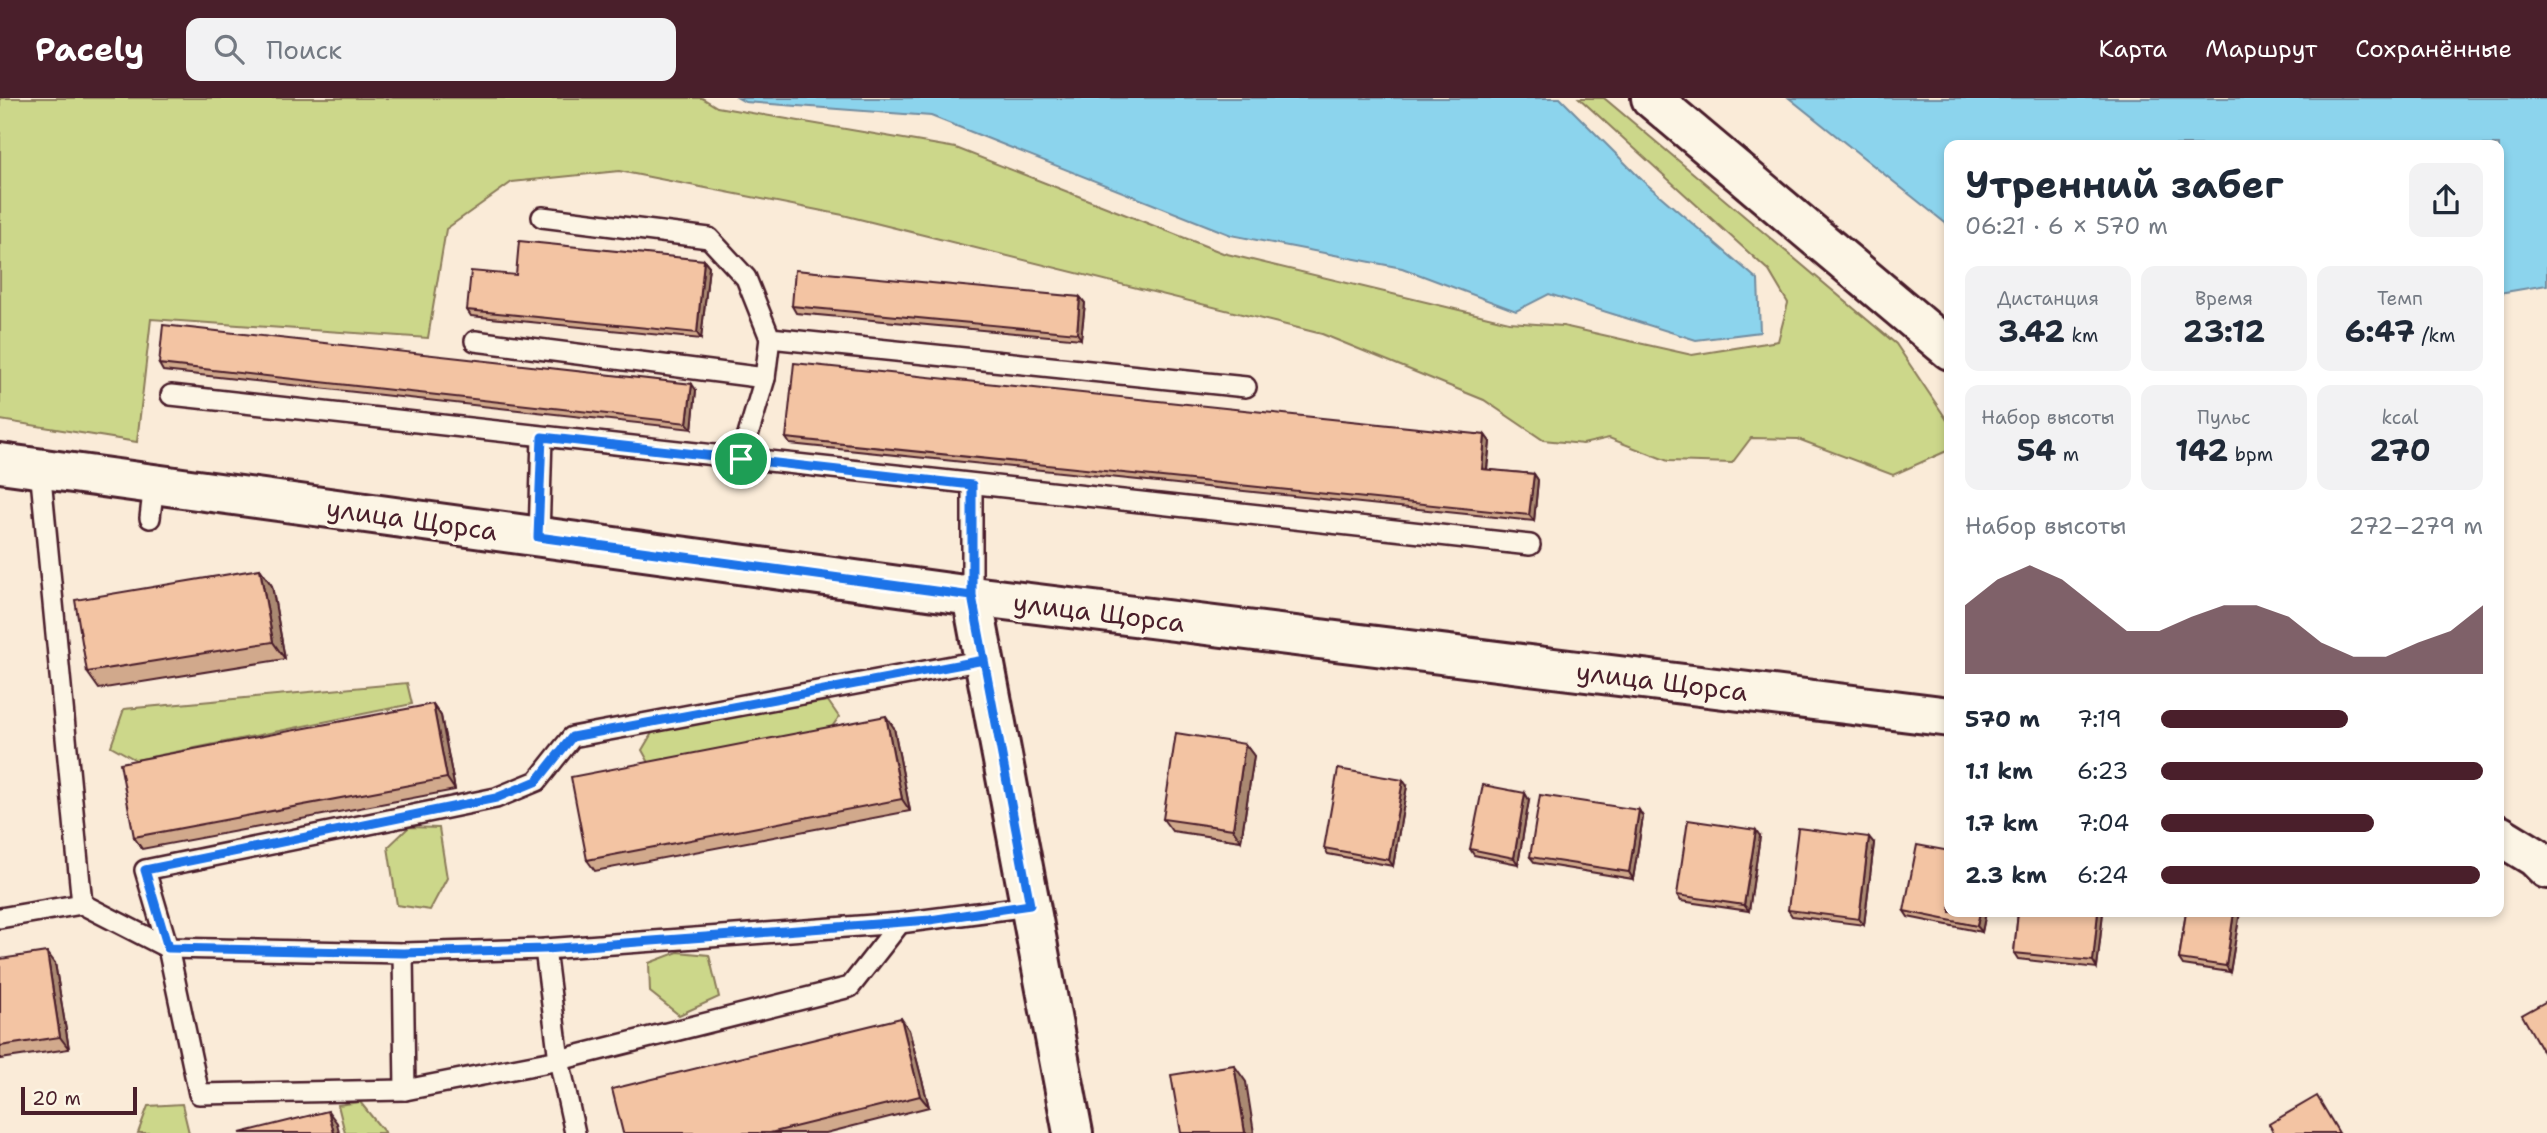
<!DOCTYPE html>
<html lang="ru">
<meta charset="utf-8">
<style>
:root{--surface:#fff;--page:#f2f2f3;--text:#1f2937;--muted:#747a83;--accent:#4a1f2b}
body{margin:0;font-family:"Shantell Sans",sans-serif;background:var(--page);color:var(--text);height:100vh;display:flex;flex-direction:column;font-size:26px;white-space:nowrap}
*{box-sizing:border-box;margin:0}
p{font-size:23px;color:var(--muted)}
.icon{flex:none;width:38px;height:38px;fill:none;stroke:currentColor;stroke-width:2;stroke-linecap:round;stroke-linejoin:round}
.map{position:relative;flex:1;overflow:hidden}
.details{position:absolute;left:1944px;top:42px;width:560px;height:777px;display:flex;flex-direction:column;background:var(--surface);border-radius:14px;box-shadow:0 4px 10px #0003}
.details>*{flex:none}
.scale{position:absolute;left:21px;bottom:18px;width:116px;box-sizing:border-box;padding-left:7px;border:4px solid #4a1f2b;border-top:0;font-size:19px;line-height:24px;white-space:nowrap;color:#4a1f2b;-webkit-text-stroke:5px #fcf5e5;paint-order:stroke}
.pin{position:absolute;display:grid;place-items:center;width:60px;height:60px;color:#fff;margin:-30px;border:4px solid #fff;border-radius:50%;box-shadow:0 2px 7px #0007}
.round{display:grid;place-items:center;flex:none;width:74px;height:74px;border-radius:14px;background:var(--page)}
.overview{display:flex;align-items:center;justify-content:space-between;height:119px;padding:0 21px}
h1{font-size:38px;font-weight:700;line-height:52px}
.figures{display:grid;grid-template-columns:repeat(3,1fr);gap:10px;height:119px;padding:7px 21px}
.figures div{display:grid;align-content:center;border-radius:14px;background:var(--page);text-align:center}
.figures b{font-size:30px;font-weight:700}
.figures small{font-size:19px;font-weight:400}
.figures p{font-size:19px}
.chart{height:196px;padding:14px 21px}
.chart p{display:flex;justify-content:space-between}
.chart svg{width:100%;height:126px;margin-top:7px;fill:var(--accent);opacity:.7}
ul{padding:0 21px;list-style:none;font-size:23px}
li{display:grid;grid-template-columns:112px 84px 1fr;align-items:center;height:52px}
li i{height:18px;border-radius:9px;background:var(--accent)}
header{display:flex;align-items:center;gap:42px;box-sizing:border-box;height:98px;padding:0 35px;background:var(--accent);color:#fff}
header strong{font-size:33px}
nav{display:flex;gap:38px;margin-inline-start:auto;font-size:24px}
.search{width:490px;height:63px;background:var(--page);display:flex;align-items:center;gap:18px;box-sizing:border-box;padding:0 24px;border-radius:14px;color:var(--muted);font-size:26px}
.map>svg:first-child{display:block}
</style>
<header>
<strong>Pacely</strong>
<div class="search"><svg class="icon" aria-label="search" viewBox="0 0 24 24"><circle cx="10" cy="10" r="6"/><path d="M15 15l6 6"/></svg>Поиск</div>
<nav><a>Карта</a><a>Маршрут</a><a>Сохранённые</a></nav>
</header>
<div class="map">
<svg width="2547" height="1035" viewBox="0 0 2547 1035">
<rect width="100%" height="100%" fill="#faebd8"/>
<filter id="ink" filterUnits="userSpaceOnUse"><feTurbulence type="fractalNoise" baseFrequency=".0143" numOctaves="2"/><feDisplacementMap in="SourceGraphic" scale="14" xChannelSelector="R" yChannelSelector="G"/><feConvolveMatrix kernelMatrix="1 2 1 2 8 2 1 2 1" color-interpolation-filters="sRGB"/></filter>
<g filter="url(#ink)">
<g fill="#ccd78a" stroke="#8b7b5a" stroke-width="2">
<path d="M0 0H702L717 9 956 50 1223 155 1509 224 1563 228 1692 257 1778 243 1788 205 1769 173 1579 0H1604L1896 246 1949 325V352L1893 377 1798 341 1751 340 1732 365 1668 363 1609 340 1583 346 1543 342 1484 302 1322 236 843 117 619 73 512 84 446 131 428 240 151 221 137 344 0 322Z"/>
<path d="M407 585 412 606 136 662 111 648 124 611Z"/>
<path d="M828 603 839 619 828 634 652 670 642 652 655 630Z"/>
<path d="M409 729 439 730 447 780 430 812 397 807 388 749Z"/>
<path d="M678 854 709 857 719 899 679 917 650 894 649 865Z"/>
<path d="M360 1004 385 1035H345L338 1007Z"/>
<path d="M182 1006 189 1035H138L148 1008Z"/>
</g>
<g fill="#8cd4ed" stroke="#728c9f" stroke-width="2">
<path d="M738 0H1560L1643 83 1758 182 1760 234 1696 242 1549 196 1516 213 1402 170 1231 137 931 18 745 4Z"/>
<path d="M1789 0H2547V187L2499 195V47H1950L1949 128Z"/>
</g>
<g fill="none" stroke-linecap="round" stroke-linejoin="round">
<g stroke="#4a1f2b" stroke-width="24">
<g id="service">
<path d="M542 119 709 140 746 180 770 240 1246 289"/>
<path d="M475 243 765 280 770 240"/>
<path d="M171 297 1530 447"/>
<path d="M741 361 765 280"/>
<path d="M150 420 154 385"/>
<path d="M539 439 542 339"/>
<path d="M972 498V387"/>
<path d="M82 806 168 850 403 855 545 851 900 825 1030 808"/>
<path d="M0 820 82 806 40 370"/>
<path d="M900 825 850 889 559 962 405 992 199 996 168 850 145 772 496 700 537 683 572 639 984 562"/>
<path d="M545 851 559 962 575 1035"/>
<path d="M403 855 405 992"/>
</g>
</g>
<g stroke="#4a1f2b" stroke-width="44">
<g id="minor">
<path d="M1651 0 1950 252"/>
<path d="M972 498 1073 1035"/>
</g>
</g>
<g stroke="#4a1f2b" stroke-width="44">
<g id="tertiary">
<path d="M0 365 972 498 1950 619"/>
<path d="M2499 737 2535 759 2547 771"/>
</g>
</g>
<use href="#service" stroke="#fcf5e5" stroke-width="19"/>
<use href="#minor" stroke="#fcf5e5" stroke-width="38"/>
<use href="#tertiary" stroke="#fcf5e5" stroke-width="38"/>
</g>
<g fill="#d1a98c" stroke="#4a1f2b" stroke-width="2">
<path d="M704 162 709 168 701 241 471 218 467 212 516 177Z"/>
<path d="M1080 199 1085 205 1081 241 796 215 792 208Z"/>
<path d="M159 266 696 292 692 331 163 273Z"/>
<path d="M1485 337 1490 344 1487 372 1534 376 1538 382 1534 423 790 346 786 340Z"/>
<path d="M260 471 272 488 285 561 99 591 87 574Z"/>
<path d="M433 606 441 618 455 692 142 751 134 739Z"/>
<path d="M894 630 910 713 595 773 587 762Z"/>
<path d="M1245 646 1254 658 1241 743 1172 733 1163 721Z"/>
<path d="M1407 688 1393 768 1328 756 1324 750Z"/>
<path d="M1529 702 1518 766 1474 757 1470 751Z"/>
<path d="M1639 712 1643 719 1633 781 1535 765 1530 759Z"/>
<path d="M1760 738 1749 813 1681 803 1677 797Z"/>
<path d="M1874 745 1864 827 1792 818 1788 812Z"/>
<path d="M1904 813 1986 814 1982 834 1908 819Z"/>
<path d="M2018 814H2103L2097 870 2018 861 2014 855Z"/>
<path d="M2186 814H2240L2230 874 2183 867 2179 861Z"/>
<path d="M0 861 55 865 69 951 0 961Z"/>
<path d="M909 932 929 1009 826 1035H623Z"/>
</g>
<g fill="#aa8972" stroke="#4a1f2b" stroke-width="2">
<path d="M704 162 709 168 701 241 697 235Z"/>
<path d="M1080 199 1085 205 1081 241 1077 235Z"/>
<path d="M692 286 696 292 692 331 687 325Z"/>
<path d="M1485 337 1490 344 1486 377 1482 371Z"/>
<path d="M1534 376 1538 382 1534 423 1529 417Z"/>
<path d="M260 471 272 488 285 561 273 544Z"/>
<path d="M433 606 441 618 455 692 447 680Z"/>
<path d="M886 618 894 630 910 713 902 701Z"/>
<path d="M1245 646 1254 658 1241 743 1233 731Z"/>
<path d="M1403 682 1407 688 1393 768 1389 762Z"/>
<path d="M1525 695 1529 702 1518 766 1514 760Z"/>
<path d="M1639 712 1643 719 1633 781 1629 774Z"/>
<path d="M1756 732 1760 738 1749 813 1744 807Z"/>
<path d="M1869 739 1874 745 1864 827 1859 821Z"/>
<path d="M1980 814H1986L1982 834 1977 828Z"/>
<path d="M2098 814H2103L2097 870 2093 863Z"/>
<path d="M2234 814H2240L2230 874 2226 868Z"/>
<path d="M47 854 55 865 69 951 60 939Z"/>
<path d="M901 920 909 932 929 1009 920 998Z"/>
<path d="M1234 967 1246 984 1254 1035H1245Z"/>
<path d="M328 1013 337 1025 339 1035H334Z"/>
</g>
<g fill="#f3c4a3" stroke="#4a1f2b" stroke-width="2">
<path d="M519 143 704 162 697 235 467 212 471 173 516 177Z"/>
<path d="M795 172 1080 199 1077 235 792 208Z"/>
<path d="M163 227 692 286 687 325 159 266Z"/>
<path d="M794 265 1485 337 1482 371 1534 376 1529 417 786 340Z"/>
<path d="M260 471 273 544 87 574 75 502Z"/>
<path d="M433 606 447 680 134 739 120 665Z"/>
<path d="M886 618 902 701 587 762 571 679Z"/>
<path d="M1176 635 1245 646 1233 731 1163 721Z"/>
<path d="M1338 671 1403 682 1389 762 1324 750Z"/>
<path d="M1483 687 1525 695 1514 760 1470 751Z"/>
<path d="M1540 697 1639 712 1629 774 1530 759Z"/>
<path d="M1688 722 1756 732 1744 807 1677 797Z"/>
<path d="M1798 730 1869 739 1859 821 1788 812Z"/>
<path d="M1917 747 1950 753V814H1980L1977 828 1904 813Z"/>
<path d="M2018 814H2098L2093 863 2014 855Z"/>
<path d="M2186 814H2234L2226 868 2179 861Z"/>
<path d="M47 854 60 939 0 948V861Z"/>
<path d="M2547 903V954L2544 956 2522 917Z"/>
<path d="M901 920 920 998 770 1035H623L612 991Z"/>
<path d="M1234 967 1245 1035H1181L1171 977Z"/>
<path d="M2317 998 2339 1035H2274L2269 1026Z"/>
<path d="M328 1013 334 1035H240Z"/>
</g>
</g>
<g fill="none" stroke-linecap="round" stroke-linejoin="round" filter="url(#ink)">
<g stroke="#fff" stroke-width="14">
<path id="route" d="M741 361 972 387V498L1030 807 930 822 545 851 403 855 168 850 145 772 496 700 537 683 572 639 984 562 972 498 538 439 542 339 741 361"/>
</g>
<use href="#route" stroke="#1a73e8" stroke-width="9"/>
</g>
<g text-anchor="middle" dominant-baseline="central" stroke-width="7" stroke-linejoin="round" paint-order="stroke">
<g font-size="26" fill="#4a1f2b" stroke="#fcf5e5">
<text transform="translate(412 421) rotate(8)">улица Щорса</text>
<text transform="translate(1099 514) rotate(7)">улица Щорса</text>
<text transform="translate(1662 583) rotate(7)">улица Щорса</text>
</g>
</g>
</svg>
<div class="scale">20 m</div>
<div class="pin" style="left:741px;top:361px;background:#1e9e55"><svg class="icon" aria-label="arrive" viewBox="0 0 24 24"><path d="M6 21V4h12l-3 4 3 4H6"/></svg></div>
<section class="details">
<div class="overview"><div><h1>Утренний забег</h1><p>06:21 · 6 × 570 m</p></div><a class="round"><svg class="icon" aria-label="share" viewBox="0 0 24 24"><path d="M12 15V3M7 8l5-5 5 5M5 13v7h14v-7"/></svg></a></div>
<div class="figures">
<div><p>Дистанция</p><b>3.42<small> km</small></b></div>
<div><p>Время</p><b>23:12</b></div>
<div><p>Темп</p><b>6:47<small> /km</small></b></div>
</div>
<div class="figures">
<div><p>Набор высоты</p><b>54<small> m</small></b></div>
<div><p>Пульс</p><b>142<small> bpm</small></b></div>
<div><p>kcal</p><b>270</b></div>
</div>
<div class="chart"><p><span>Набор высоты</span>272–279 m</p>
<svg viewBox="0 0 160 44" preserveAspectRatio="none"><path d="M0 44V20L10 11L20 6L30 11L40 20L50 29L60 29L70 24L80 20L90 20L100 24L110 33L120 38L130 38L140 33L150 29L160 20V44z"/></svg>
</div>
<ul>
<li><b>570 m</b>7:19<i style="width:58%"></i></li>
<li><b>1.1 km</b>6:23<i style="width:100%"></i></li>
<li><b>1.7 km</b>7:04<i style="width:66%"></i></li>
<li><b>2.3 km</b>6:24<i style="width:99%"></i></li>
</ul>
</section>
</div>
